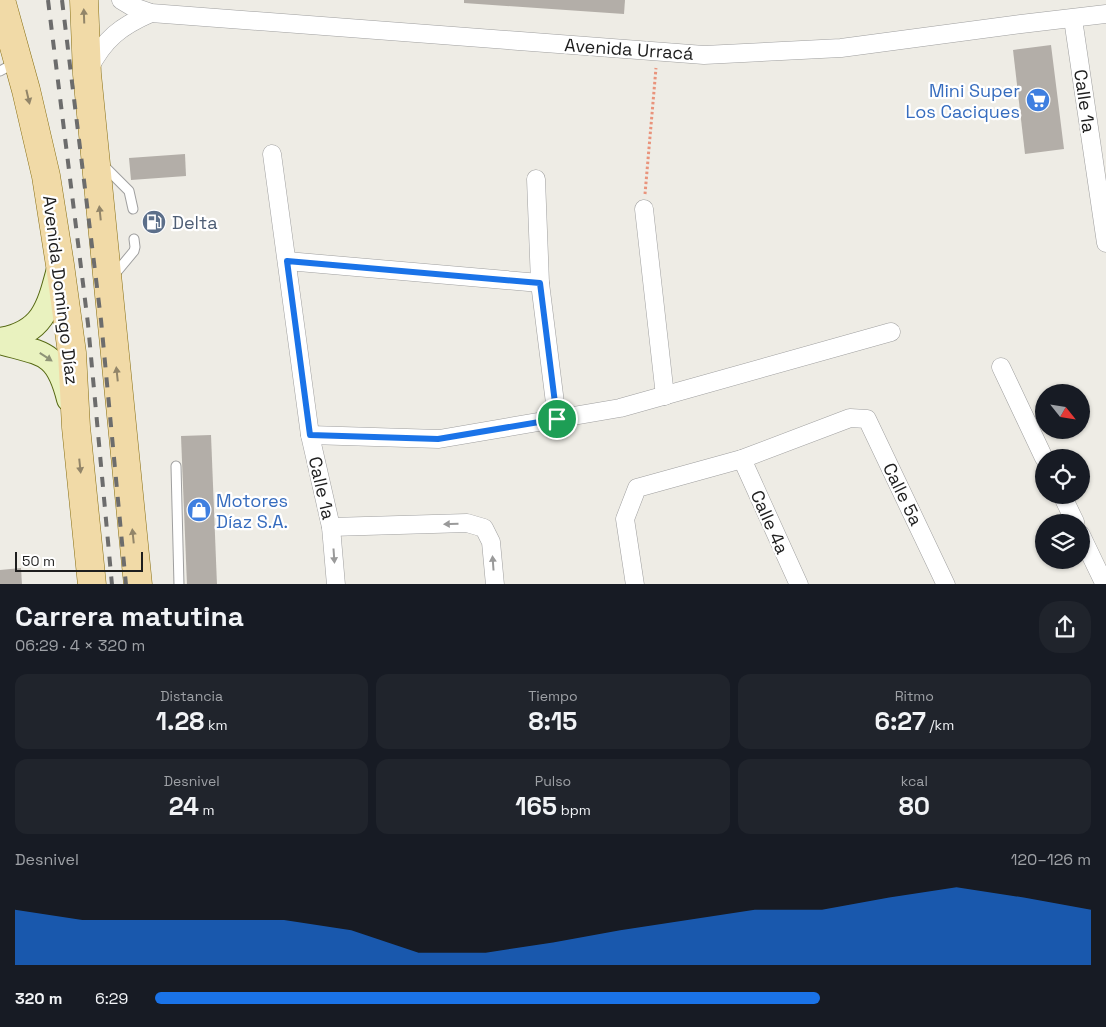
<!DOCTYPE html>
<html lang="es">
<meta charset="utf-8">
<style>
:root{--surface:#171b24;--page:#20242c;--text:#f1f3f6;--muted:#9ea1a6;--accent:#1a73e8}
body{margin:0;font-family:"Space Grotesk",sans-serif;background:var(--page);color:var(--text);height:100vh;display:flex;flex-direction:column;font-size:19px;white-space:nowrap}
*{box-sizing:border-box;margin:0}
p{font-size:16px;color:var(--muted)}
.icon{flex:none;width:28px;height:28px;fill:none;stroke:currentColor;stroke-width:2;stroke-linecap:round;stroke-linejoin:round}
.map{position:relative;height:584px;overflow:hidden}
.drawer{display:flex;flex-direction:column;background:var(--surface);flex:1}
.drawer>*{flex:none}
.needle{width:32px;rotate:120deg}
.fabs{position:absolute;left:1035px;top:384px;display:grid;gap:10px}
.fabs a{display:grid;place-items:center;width:55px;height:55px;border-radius:50%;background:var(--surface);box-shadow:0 1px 4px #0004;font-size:25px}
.scale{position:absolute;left:15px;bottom:12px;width:128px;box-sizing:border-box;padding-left:5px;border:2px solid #1e1e1e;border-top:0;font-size:14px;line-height:18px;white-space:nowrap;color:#1e1e1e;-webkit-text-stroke:4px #fff;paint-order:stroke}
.pin{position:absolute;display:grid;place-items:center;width:42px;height:42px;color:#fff;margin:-21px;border:2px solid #fff;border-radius:50%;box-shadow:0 1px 5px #0007}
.round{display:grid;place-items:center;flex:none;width:52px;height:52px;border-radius:20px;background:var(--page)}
.summary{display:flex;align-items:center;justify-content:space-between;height:85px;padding:0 15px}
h1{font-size:28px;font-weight:600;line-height:38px}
.metrics{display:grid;grid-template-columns:repeat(3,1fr);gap:8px;height:85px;padding:5px 15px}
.metrics div{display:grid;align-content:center;border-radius:12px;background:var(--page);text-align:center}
.metrics b{font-size:25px;font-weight:600}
.metrics small{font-size:14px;font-weight:400}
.metrics p{font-size:14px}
.chart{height:140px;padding:10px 15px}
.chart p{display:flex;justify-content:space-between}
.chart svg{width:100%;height:90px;margin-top:5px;fill:var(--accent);opacity:.7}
ul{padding:0 15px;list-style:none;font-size:16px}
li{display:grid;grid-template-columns:80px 60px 1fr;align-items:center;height:38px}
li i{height:12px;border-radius:6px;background:var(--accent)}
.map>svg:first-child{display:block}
</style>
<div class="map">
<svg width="1106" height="585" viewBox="0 0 1106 585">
<rect width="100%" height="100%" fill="#eeece5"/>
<g fill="#b3aea8">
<path d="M464 0H625L624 14 464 3Z"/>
<path d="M1051 45 1064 149 1025 154 1013 50Z"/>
<path d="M185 154 186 176 131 180 129 158Z"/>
<path d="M211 435 217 585H187L181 436Z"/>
<path d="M21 568 22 585H0V570Z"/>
</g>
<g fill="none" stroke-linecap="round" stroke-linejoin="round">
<g stroke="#9f9f9f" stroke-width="11">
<g id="lane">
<path d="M0 71 15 63"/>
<path d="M103 165 129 191 133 209"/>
<path d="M114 275 134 251 135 247 134 239"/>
<path d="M176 466 179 585"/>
</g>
</g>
<g stroke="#9f9f9f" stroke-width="19">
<g id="street">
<path d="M121 0 131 6 151 13 704 55 841 48 1021 24 1106 14"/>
<path d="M1073 19 1106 243"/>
<path d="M89 69C104 39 121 26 151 13"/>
<path d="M272 154 310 435 331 527 336 585"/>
<path d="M536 179 540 283 557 419"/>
<path d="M644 209 665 396"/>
<path d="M287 261 540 283"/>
<path d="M1001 367 1044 458"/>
<path d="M310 435 439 439 620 408 891 332"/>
<path d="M742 459 799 585"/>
<path d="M1062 495 1075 522"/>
<path d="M331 527 467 523 484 528 491 542 495 585"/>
<path d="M1081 535 1105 585"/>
<path d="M635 585 625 519 637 488 742 459 850 418 867 419 946 585"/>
</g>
</g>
<g stroke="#556812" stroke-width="26">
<g id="secondary">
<path d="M0 340C43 333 49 307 59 269"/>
<path d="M0 342C43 354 57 351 69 399"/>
</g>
</g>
<g stroke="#876e12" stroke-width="29">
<g id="primary">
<path d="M1 0 26 90 46 176 60 265 72 353 76 427 92 585"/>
<path d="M84 0 87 74 138 585"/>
</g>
</g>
<path stroke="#e9937b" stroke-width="3" stroke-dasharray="2.5 2.5" stroke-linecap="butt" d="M645 194 656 68"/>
<use href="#lane" stroke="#fff" stroke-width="9"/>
<use href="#street" stroke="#fff" stroke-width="18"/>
<use href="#secondary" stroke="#e9f2bf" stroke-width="24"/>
<use href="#primary" stroke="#f1daa7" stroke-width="28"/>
<g stroke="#6c6c6c" stroke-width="4" stroke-dasharray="10 10" stroke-linecap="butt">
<path d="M48 0 88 324 112 585"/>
<path d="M62 0 101 320 126 585"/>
</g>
</g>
<defs><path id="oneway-solid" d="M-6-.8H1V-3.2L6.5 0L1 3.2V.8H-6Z" transform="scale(1.25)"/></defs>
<g fill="#928569">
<use href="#oneway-solid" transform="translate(84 16) rotate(-92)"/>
<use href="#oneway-solid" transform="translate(28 97) rotate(77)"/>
<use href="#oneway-solid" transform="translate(100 213) rotate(-96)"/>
<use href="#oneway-solid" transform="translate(117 374) rotate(-96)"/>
<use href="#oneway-solid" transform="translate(80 466) rotate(84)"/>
<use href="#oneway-solid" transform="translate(133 536) rotate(-96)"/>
</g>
<use fill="#8e9377" href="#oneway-solid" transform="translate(46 357) rotate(33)"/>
<g fill="#9a9a9a">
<use href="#oneway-solid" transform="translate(451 524) rotate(178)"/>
<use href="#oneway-solid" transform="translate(334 556) rotate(86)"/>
<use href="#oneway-solid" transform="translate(493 563) rotate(-94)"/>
</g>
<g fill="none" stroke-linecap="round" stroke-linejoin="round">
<g stroke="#fff" stroke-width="10">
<path id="route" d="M287 261 540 283 557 419 438 439 310 435Z"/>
</g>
<use href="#route" stroke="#1a73e8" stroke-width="6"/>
</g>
<defs>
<g id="supermarket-disc" transform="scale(1.25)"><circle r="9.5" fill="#3f7fe0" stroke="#fff"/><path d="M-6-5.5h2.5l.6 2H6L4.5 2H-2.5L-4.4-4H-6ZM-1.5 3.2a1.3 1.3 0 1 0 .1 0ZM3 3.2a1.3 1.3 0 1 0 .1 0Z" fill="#fff"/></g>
<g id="fuel-disc" transform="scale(1.25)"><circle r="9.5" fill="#5c6f8a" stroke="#fff"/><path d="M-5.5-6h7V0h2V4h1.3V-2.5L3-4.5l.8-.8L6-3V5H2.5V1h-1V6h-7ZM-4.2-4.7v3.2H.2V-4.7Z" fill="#fff"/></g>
<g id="shop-disc" transform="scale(1.25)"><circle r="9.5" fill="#3f7fe0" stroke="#fff"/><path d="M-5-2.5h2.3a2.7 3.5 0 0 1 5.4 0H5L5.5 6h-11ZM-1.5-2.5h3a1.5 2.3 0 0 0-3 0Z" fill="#fff"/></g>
</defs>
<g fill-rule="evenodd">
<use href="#supermarket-disc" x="1038" y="100"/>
<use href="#fuel-disc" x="154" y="222"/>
<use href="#shop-disc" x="199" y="510"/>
</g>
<g text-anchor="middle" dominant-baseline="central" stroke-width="4.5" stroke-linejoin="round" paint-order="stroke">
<g font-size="18" fill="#1e1e1e" stroke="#fff">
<text transform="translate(629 49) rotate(4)">Avenida Urracá</text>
<text transform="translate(1085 101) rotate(82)">Calle 1a</text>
<text transform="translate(61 290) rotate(83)">Avenida Domingo Díaz</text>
<text transform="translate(322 488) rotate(77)">Calle 1a</text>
<text transform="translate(903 494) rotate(64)">Calle 5a</text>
<text transform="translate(770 522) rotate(66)">Calle 4a</text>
</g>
<g font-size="18" fill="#366cbe" stroke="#fff" text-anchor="end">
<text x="1020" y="90">Mini Super<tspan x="1020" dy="21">Los Caciques</tspan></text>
<text x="216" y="500" text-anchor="start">Motores<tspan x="216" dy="21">Díaz S.A.</tspan></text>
</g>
<g font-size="18" fill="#4e5e75" stroke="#fff" text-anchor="start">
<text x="172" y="222">Delta</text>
</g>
</g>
</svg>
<div class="fabs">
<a><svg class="needle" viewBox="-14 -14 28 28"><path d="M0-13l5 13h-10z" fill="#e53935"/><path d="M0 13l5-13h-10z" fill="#9ea1a6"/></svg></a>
<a><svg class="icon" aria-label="locate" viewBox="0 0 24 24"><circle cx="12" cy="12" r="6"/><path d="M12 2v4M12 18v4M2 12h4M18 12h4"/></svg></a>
<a><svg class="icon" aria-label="layers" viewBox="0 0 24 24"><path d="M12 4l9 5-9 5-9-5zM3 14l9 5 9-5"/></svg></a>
</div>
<div class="scale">50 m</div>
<div class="pin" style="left:557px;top:419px;background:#1e9e55"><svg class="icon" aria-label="arrive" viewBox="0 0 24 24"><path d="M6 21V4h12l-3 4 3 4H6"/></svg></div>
</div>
<section class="drawer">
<div class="summary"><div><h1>Carrera matutina</h1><p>06:29 · 4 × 320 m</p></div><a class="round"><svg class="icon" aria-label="share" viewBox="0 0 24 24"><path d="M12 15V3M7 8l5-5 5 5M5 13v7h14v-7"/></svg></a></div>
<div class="metrics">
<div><p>Distancia</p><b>1.28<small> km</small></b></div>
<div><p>Tiempo</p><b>8:15</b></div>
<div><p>Ritmo</p><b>6:27<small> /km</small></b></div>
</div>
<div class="metrics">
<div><p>Desnivel</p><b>24<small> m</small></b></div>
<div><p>Pulso</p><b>165<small> bpm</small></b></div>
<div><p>kcal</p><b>80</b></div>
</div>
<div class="chart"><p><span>Desnivel</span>120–126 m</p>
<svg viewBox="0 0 160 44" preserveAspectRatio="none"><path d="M0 44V17L10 22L20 22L30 22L40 22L50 27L60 38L70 38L80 33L90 27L100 22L110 17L120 17L130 11L140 6L150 11L160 17V44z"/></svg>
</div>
<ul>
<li><b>320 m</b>6:29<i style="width:71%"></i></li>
</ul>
</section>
